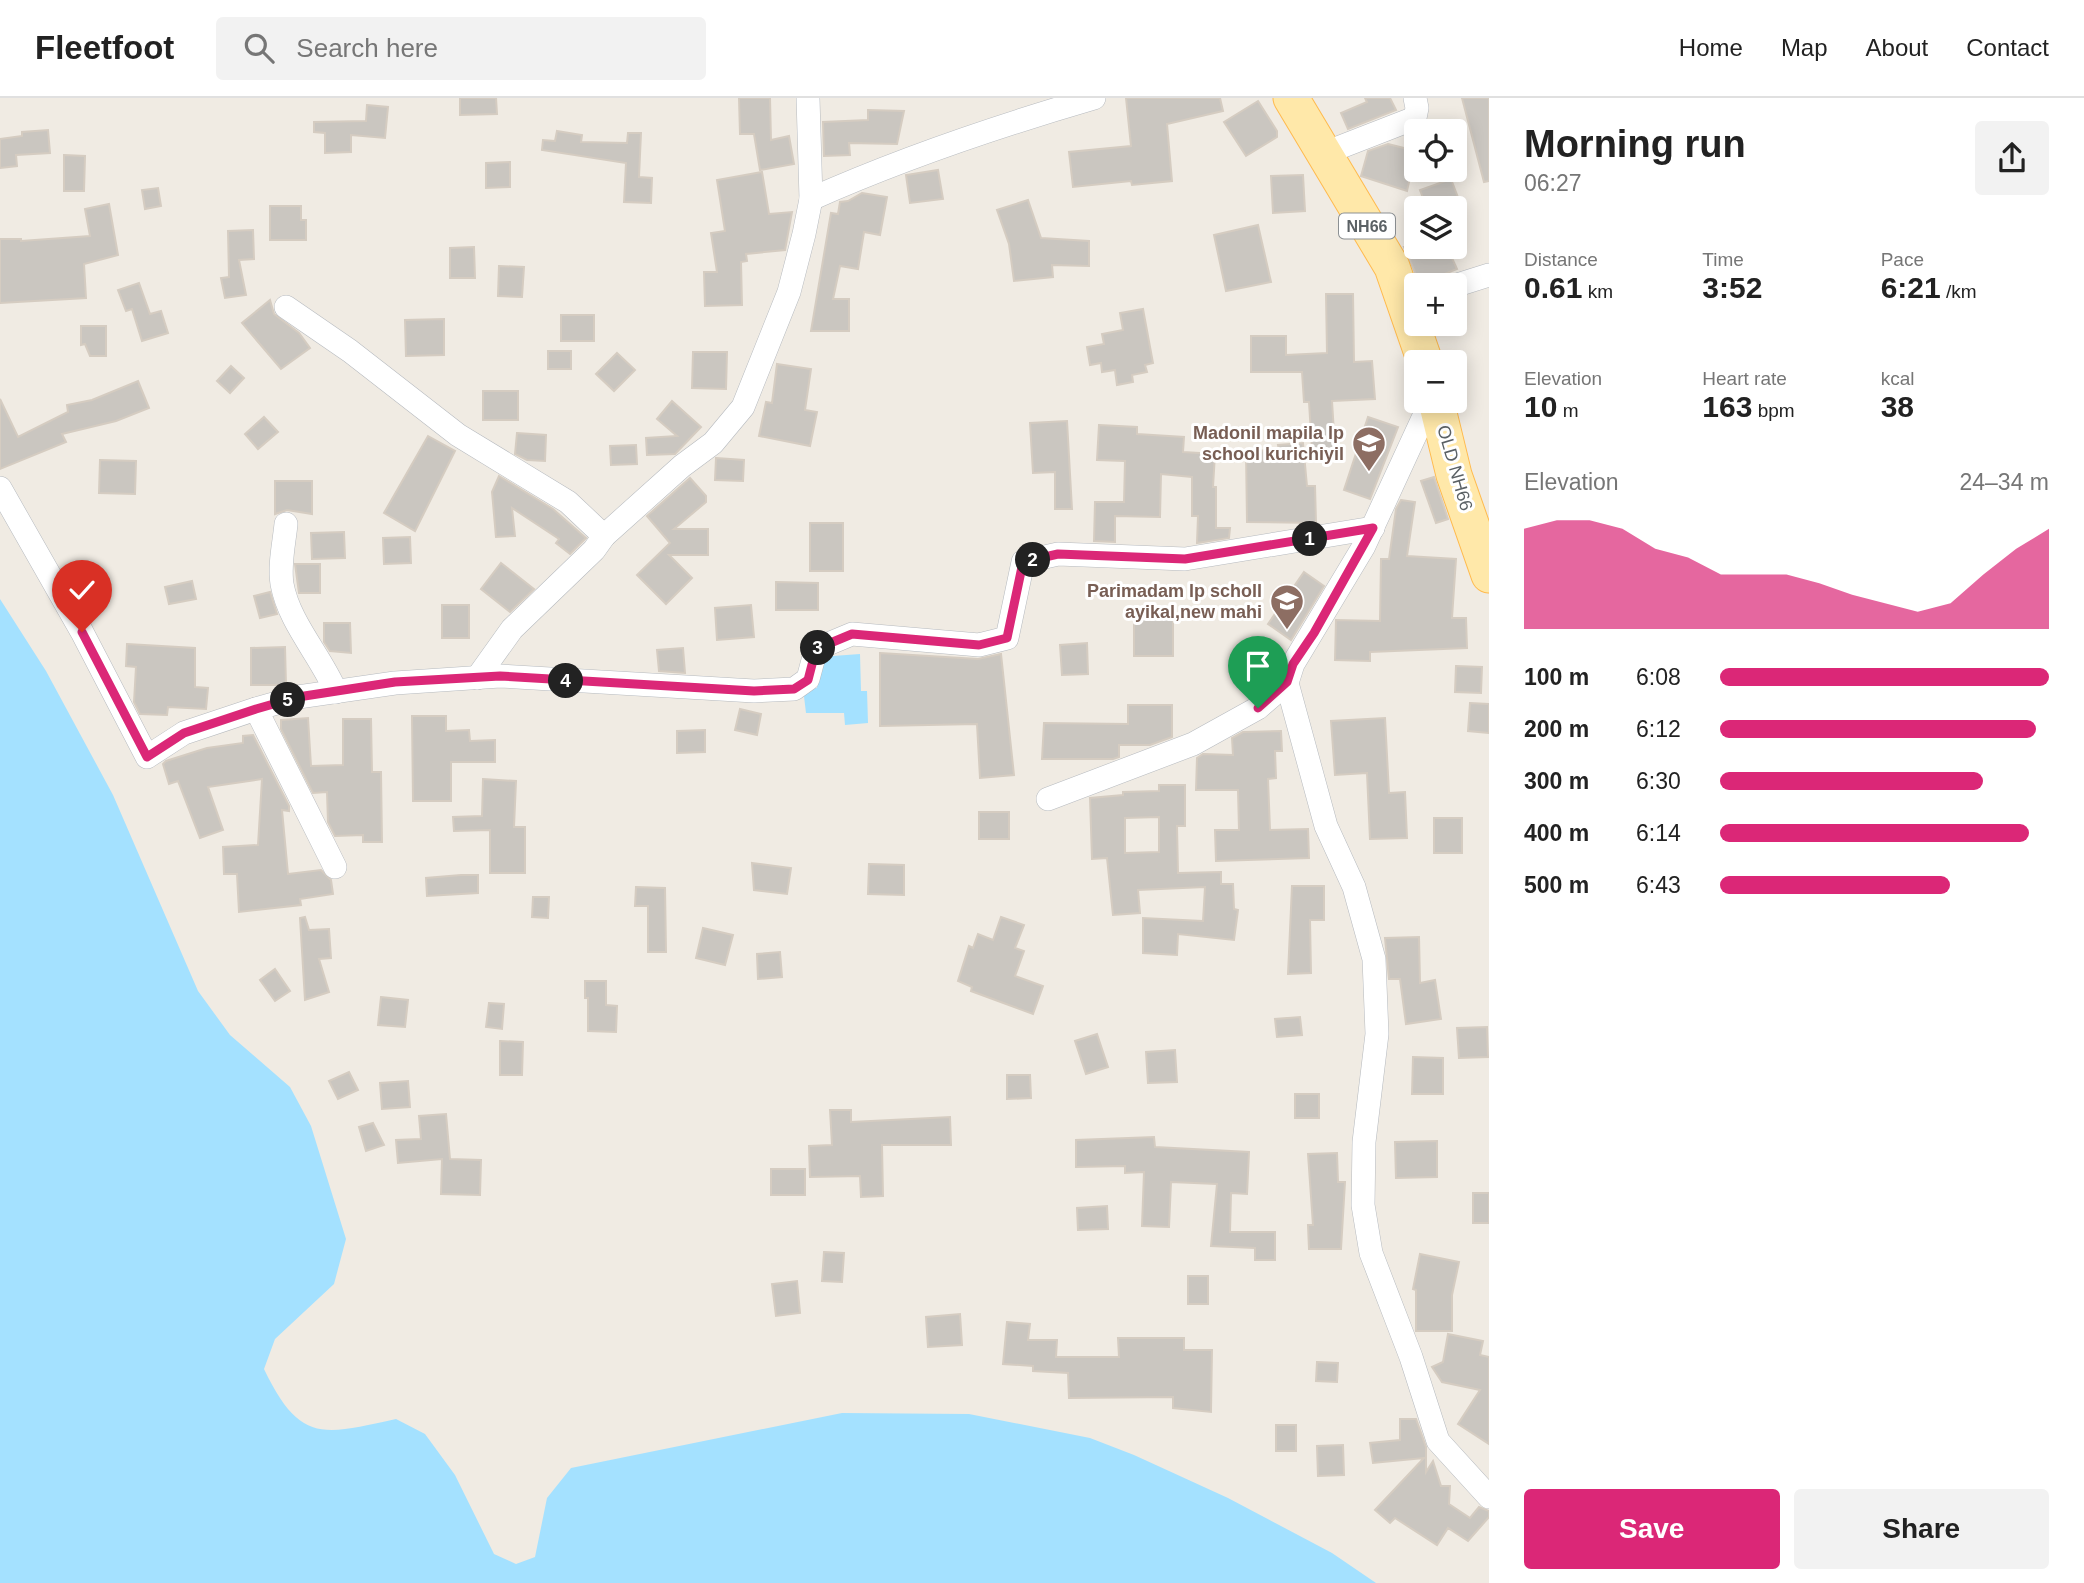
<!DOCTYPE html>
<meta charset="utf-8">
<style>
:root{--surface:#fff;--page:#f2f2f2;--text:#222;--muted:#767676;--line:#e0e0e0;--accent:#db2777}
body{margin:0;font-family:Helvetica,sans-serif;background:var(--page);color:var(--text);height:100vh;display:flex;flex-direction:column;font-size:26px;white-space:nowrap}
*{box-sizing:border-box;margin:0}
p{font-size:23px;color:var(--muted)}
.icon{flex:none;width:38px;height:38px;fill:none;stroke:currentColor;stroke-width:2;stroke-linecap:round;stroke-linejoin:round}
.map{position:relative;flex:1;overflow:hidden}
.details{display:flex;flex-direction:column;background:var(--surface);width:595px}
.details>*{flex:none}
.buttons{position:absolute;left:1404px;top:21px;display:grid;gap:14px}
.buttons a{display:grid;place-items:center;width:63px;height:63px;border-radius:7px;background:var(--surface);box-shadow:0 4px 18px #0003;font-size:35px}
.pin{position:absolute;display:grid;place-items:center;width:60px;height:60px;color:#fff;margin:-72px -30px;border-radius:50% 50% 50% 0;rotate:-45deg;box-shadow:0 0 7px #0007}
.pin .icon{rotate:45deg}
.km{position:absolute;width:35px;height:35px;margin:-18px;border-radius:50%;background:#222;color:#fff;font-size:19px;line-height:35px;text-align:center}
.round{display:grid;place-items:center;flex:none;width:74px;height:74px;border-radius:7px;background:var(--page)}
.head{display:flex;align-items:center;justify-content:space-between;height:119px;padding:0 35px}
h1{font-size:38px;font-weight:800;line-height:52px}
.metrics{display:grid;grid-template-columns:repeat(3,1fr);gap:10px;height:119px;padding:7px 35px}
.metrics div{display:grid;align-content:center}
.metrics b{font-size:30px;font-weight:800}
.metrics small{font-size:19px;font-weight:400}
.metrics p{font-size:19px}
.chart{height:196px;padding:14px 35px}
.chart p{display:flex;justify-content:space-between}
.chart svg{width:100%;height:126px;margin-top:7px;fill:var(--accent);opacity:.7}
.primary-button{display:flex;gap:14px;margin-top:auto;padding:14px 35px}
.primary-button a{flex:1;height:80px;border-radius:7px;background:var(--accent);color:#fff;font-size:28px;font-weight:800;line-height:80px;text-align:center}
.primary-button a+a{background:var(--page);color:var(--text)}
ul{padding:0 35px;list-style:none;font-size:23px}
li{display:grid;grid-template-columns:112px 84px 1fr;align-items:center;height:52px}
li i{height:18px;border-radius:9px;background:var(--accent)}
header{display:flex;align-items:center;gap:42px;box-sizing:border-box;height:98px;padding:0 35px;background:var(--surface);border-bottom:2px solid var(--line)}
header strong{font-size:33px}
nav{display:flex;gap:38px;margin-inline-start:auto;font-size:24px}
.search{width:490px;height:63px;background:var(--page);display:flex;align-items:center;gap:18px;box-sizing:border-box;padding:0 24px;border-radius:7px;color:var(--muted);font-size:26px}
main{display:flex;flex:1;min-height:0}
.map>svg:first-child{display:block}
</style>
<header>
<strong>Fleetfoot</strong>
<div class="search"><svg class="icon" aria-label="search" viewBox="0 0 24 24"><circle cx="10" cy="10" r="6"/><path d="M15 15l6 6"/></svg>Search here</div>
<nav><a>Home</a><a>Map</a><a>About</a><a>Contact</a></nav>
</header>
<main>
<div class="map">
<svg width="1489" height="1485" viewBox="0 0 1489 1485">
<rect width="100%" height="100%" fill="#f0ebe3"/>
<g fill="#a4e1ff">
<path d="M0 501 46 573 113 697 198 893 230 937 290 989 311 1028 346 1141 334 1186 275 1241 264 1271C300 1346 323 1337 396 1321L425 1336 455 1377 494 1456 516 1466 535 1459 547 1400 571 1370 842 1315 969 1316 1090 1340 1134 1357 1228 1400 1332 1455 1376 1485H0Z"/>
<path d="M860 556 861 593H867L868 625 845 627 844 615H806L803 590H817L819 559Z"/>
</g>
<g fill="#cac6c0" stroke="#d5ccc1" stroke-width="2" fill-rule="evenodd">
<path d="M460 0H496L497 16 460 17Z"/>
<path d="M739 0H770L771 42 789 38 794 66 760 72 754 36H740Z"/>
<path d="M1126 0H1220L1223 13 1167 26 1172 83 1132 87 1131 83 1073 89 1069 54 1131 48Z"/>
<path d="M1365 0H1390L1396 12 1348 31 1341 15 1367 4Z"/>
<path d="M1462 0H1489V83L1484 84Z"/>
<path d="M1258 3 1277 33V39L1246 58 1224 24Z"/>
<path d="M367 7 388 9 385 40 351 37V54L325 55V35L314 34V24L366 23Z"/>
<path d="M868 12 904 13 897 46 849 45 850 57 824 58 823 24 868 22Z"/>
<path d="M48 32 50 55 16 57 17 68 0 70V41L22 38V34Z"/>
<path d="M557 33 582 37 581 44 627 45 628 35H641L639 79 652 80 651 105 624 104 626 65 542 52 543 42 555 43Z"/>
<path d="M1388 46 1416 53 1407 93 1361 78 1368 53Z"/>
<path d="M64 57 85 58 84 93H64Z"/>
<path d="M510 64V89L486 90V65Z"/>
<path d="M938 72 943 101 910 105 906 77Z"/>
<path d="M762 74 769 116 792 114 785 152 746 156 747 163 741 164 742 207 705 208 704 174H717L711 135 725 133 717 82Z"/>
<path d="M1303 77 1305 113 1273 115 1271 78Z"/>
<path d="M1451 81 1462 110H1427L1420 92Z"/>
<path d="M158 90 161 108 145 111 142 92Z"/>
<path d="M862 95 887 99 880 137 864 134 858 171 840 168 833 201H849V233H811L831 115 838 116 840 104 848 103Z"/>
<path d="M1028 102 1041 140 1089 143V168L1052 167 1053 179 1014 183 1009 146 997 112Z"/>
<path d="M109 106 118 157 84 166 86 200 0 205V141H21V143L90 138 85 111Z"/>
<path d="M270 108H301V122H306V142H270Z"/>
<path d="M1258 127 1271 184 1226 193 1214 137Z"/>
<path d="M253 132 254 161 239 162 246 197 225 200 221 180 229 179 228 133Z"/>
<path d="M474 149 475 180H450V150Z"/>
<path d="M1404 149H1447L1457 171 1420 186Z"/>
<path d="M499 168 524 169 522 199 498 198Z"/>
<path d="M139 185 150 216 161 213 168 235 142 243 132 211 126 213 118 192Z"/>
<path d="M1326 196H1353L1354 264 1372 263 1375 301 1332 303 1335 351 1312 352 1309 304H1304L1302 274H1251V238H1286V257L1327 255Z"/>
<path d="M270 202 274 216 299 235 310 250 281 271 242 225Z"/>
<path d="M1143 211 1153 265 1145 267 1147 274 1132 277 1133 284 1117 287 1115 272 1102 274 1101 265 1090 267 1087 249 1104 246 1102 236 1123 232 1120 215Z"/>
<rect x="561" y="217" width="33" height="26"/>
<path d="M444 221V257L406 258 405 222Z"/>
<path d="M81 228H106V258H90L85 246 81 247Z"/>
<rect x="548" y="253" width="23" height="18"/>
<path d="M693 254H727L726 291 692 290Z"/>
<path d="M617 255 635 272 614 293 596 276Z"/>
<path d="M777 266 811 271 805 312 817 314 810 348 759 338 766 304 772 305Z"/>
<path d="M231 268 244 280 230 295 217 283Z"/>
<path d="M138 283 149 310 116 323 62 336 66 344 0 371V301L18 339 68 314 67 307 92 302Z"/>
<rect x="483" y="293" width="35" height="29"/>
<path d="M672 303 701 329 675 356 647 357 646 340 677 338 657 321Z"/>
<path d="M264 319 278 334 258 351 245 336Z"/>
<path d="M1368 319 1398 329 1370 401 1344 392Z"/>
<path d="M1067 323 1072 411H1055V374L1033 375 1030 325Z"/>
<path d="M1099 327 1137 329V336L1184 339 1183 354 1215 356 1213 389H1216V430H1230L1229 440 1197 445 1198 418H1192V379L1161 376 1160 419 1115 418V444L1094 443 1095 404H1124L1125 363 1097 362Z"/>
<path d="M517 335 546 337 545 363 527 362 515 356Z"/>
<path d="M428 338 455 353 415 433 384 415Z"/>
<path d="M1303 345 1307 388H1315L1316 425 1247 424 1246 353 1279 352 1278 347Z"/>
<path d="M636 347 637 366 611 367 610 348Z"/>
<path d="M716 360 744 362 743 383 715 382Z"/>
<path d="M100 362 136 363 135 396 99 395Z"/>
<path d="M499 378 553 411 586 440 570 456 556 445 559 441 512 410 515 438 496 439 492 394Z"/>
<path d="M1434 379 1448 421 1436 425 1421 383Z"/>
<path d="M690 380 706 398V404L674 431H708V457H669L692 480 666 506 637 477 670 445 647 418Z"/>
<path d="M275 383H312V416L287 412 275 416Z"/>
<path d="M1401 402 1415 404 1407 458 1456 461 1452 520H1466L1467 550 1370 554V563L1335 562 1336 522 1380 523 1381 461H1389L1396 411Z"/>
<rect x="810" y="425" width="33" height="48"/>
<path d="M344 434 345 460 312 461 311 435Z"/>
<path d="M410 439 411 465 384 466 383 440Z"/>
<path d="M501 465 534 491 510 514 481 491Z"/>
<path d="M295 466H320V495H299Z"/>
<path d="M1304 474 1324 488 1291 542 1268 526Z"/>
<path d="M192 483 196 501 169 506 165 489Z"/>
<path d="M776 484 818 485V512H776Z"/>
<path d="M270 494 277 516 260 520 254 498Z"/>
<rect x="442" y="507" width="27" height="33"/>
<path d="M751 507 754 539 717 542 715 510Z"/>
<rect x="1134" y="512" width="39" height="46"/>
<path d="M324 525H350L351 555 330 553 324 544Z"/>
<path d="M1087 545 1088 576 1062 577 1060 547Z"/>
<path d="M127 546 195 550V589L208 590 206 611 168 609 167 617 140 616 134 604 136 569 126 568Z"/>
<path d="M285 549 286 587H251V550Z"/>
<path d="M683 550 685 575 659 573 657 552Z"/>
<path d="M880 555 978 561 1001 556 1014 677 980 680 977 626 880 628Z"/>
<path d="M1456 568 1482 569 1481 595 1455 594Z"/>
<path d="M1470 605 1489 606V635L1468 633Z"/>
<path d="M1128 607H1172V639L1150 647H1119V659L1113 661H1042L1044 625 1128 626Z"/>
<path d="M740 611 761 616 757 637 735 632Z"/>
<path d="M412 618H446V633L469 632 470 643 495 642V664H451V703H413Z"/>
<path d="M308 620 311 668 343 667V621H371L372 674H381L382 744H363V737L335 738 328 724 327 694 313 695 281 631V622Z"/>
<path d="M1385 620 1389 695 1405 694 1407 740 1370 741 1367 675 1335 677 1331 623Z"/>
<path d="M705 632V654L677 655V633Z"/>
<path d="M1281 633 1282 653H1275L1276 680 1268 681 1270 732 1308 731 1309 760 1216 763 1215 732H1239L1238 692H1196L1197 660 1203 656 1233 657 1232 640 1243 634Z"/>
<path d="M253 637 289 708V713L282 712 288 776 321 772 331 782 333 796 300 801 301 807 239 814 237 776H224L223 749 258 747 262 681 208 689 223 732 200 740 178 683 169 686 163 666 166 663 207 650 243 645V638Z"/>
<path d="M483 681 516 683 514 729H525V775H490V732L454 733 453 719 482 718Z"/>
<path d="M1159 687H1185V728H1177L1178 775 1221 774V786H1233L1234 811 1238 812 1234 842 1178 836 1177 857 1143 855V820L1203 823 1205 789 1138 792 1140 815 1113 817 1107 760 1092 761 1090 700 1123 697V694L1159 693ZM1159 719V754L1125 755V720Z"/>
<rect x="979" y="714" width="30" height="27"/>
<rect x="1434" y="720" width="28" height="35"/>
<path d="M752 765 791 770 787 796 754 792Z"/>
<path d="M869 766 904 767V797L868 796Z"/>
<path d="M461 777H478V795L427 798 426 780Z"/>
<path d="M1292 788H1324V822H1310L1311 875 1288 876Z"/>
<path d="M636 789 665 790 666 854H648V808H635Z"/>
<path d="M533 799H549L548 820 532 819Z"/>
<path d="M305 819 309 832 329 831 331 860 319 861 329 894 305 902 300 820Z"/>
<path d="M1001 819 1024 827 1015 850 1024 853 1015 878 1043 888 1033 916 971 893 972 889 958 883 969 848 973 850 978 836 993 842Z"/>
<path d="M703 830 733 837 725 867 696 860Z"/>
<path d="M1419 839 1420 885 1435 882 1441 921 1406 926 1400 881H1389L1385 840Z"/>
<path d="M780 854 782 879 758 881 757 856Z"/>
<path d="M275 871 290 893 275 903 260 882Z"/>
<path d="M585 883H606V907L617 908 616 934 588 933V900H585Z"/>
<path d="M381 899 408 902 405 929 378 927Z"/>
<path d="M489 905 504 906 502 931 486 929Z"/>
<path d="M1300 919 1302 937 1277 939 1275 921Z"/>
<path d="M1487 929 1488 959 1459 960 1457 930Z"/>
<path d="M1097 936 1108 969 1086 976 1075 943Z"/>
<path d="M500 943 523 944 522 977H500Z"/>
<path d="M1175 952 1177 984 1148 985 1146 954Z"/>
<path d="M1413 959 1443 960V996H1412Z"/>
<path d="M349 974 358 992 338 1001 329 983Z"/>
<path d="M1007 977H1030L1031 1000 1007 1001Z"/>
<path d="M408 983 410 1009 382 1011 380 985Z"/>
<rect x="1295" y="996" width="24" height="24"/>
<path d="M830 1012H851V1024L950 1019 951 1047H882L883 1098 861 1099 860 1078 810 1079 809 1048 832 1047Z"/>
<path d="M446 1016 450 1061 481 1062 480 1097 441 1096 442 1061 398 1065 396 1042 421 1041 419 1018Z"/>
<path d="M373 1025 384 1047 366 1053 359 1029Z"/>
<path d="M1154 1039 1155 1049 1249 1054 1247 1096 1231 1095 1230 1134H1275V1162H1255V1150L1211 1148 1217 1086 1171 1084 1169 1129 1142 1128 1144 1074 1125 1075V1068L1076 1069V1042Z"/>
<path d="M1437 1043V1079L1396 1080 1395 1044Z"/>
<path d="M1337 1055 1338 1084H1345L1341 1151H1309L1308 1127H1313L1308 1056Z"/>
<rect x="771" y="1071" width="34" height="26"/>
<rect x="1473" y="1095" width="16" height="30"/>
<path d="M1107 1108 1108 1131 1078 1132 1077 1110Z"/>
<path d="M824 1154 844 1155 842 1184 822 1183Z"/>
<path d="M1420 1156 1459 1164 1452 1197V1233H1416V1192L1413 1191Z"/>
<rect x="1188" y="1178" width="20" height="28"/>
<path d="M797 1183 800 1215 776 1218 772 1186Z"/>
<path d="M960 1216 962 1247 928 1249 926 1219Z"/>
<path d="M1007 1224 1030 1226 1028 1242H1057L1056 1259H1119L1118 1240H1184V1252H1212L1211 1314 1173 1310V1299L1069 1300 1068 1275 1033 1273V1268L1003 1266Z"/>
<path d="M1448 1236 1483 1243 1480 1257 1489 1259V1346L1458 1326 1480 1292 1442 1284 1432 1269 1443 1264Z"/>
<path d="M1317 1264 1338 1265 1337 1284 1316 1283Z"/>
<path d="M1400 1321H1416L1426 1349V1374L1433 1363 1441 1388H1450L1449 1406 1470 1420 1479 1409 1489 1413V1419L1468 1443 1448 1430 1437 1447 1395 1420 1390 1425 1375 1412 1424 1360 1373 1365 1370 1345 1400 1342Z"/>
<rect x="1276" y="1327" width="20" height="26"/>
<path d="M1343 1347 1344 1377 1318 1378 1317 1348Z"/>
</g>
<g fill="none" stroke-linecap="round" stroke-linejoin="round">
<g stroke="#b6babf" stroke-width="24">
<g id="street">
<path d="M1325 55 1415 20 1417 10 1415 0"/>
<path d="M811 101C903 60 998 28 1094 0"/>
<path d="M1454 188 1489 177"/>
<path d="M286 209 350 253 458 337 568 404 604 438"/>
<path d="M1431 303 1364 448 1293 566 1287 585 1326 728 1354 789 1374 861 1377 936 1364 1044 1363 1107 1371 1155 1411 1259 1438 1343 1489 1399"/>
<path d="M0 390 82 534 147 659 184 635 256 611 298 599 395 585 500 578 754 593 794 591 808 581 816 551 852 536 979 547 1007 540 1023 464 1058 456 1185 461 1373 430"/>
<path d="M286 426C284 446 279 467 282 486 289 525 321 558 336 594"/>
<path d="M477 580 512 531 594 452 604 438 682 368 713 345 743 309 789 194 804 136 811 101 808 0"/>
<path d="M256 611 335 769"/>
<path d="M1048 701 1193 646 1258 610 1287 585"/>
</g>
</g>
<g stroke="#ffba4d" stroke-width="37">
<g id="primary">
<path d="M1291 0 1392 169 1425 264"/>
<path d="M1436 303 1454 377 1489 477"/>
</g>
</g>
<use href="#street" stroke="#fff" stroke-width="23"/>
<use href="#primary" stroke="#ffe8a9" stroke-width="35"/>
</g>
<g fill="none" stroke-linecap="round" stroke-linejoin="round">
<g stroke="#fff" stroke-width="14">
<path id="route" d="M82 534 147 659 184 635 256 611 298 599 395 584 500 578 754 593 794 591 808 582 816 551 852 536 979 547 1007 540 1023 464 1058 456 1185 461 1373 430 1314 535 1293 566 1287 584 1258 610"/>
</g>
<use href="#route" stroke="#db2777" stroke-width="9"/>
</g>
<defs>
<g id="school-pin" transform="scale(1.75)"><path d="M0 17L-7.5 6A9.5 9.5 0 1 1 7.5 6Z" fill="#8d6e63" stroke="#fff"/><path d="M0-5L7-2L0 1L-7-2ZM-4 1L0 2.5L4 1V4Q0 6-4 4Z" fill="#fff"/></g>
</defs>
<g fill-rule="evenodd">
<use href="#school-pin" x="1369" y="345"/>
<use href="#school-pin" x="1287" y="503"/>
</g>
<g text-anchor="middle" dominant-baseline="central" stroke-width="6" stroke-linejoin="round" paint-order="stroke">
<rect fill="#fff" stroke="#8c9093" stroke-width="2" x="1339" y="115.5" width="56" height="25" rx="5"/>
<g font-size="16" font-weight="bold" fill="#5b6165">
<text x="1367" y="128">NH66</text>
</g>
<g font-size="18" font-weight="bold" fill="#785e54" stroke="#fff" text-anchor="end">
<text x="1344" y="335">Madonil mapila lp<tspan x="1344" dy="21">school kurichiyil</tspan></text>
<text x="1262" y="493">Parimadam lp scholl<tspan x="1262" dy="21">ayikal,new mahi</tspan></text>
</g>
<g font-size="18" fill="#5b6165" stroke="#fff">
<text transform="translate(1455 370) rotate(74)">OLD NH66</text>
</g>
</g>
</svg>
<div class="buttons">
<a><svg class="icon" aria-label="locate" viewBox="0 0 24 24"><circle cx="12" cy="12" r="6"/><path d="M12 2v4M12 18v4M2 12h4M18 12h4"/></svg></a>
<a><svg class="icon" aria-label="layers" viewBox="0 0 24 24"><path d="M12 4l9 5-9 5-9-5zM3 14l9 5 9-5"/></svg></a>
<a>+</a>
<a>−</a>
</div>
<div class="pin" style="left:1258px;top:610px;background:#1e9e55"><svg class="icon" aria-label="arrive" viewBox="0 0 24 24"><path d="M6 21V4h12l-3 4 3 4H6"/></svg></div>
<div class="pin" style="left:82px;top:534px;background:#d93025"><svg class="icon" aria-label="check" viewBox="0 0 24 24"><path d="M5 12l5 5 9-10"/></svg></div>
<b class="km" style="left:1310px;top:441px">1</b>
<b class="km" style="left:1033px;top:462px">2</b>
<b class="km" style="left:818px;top:550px">3</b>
<b class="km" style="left:566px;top:583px">4</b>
<b class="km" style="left:288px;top:602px">5</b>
</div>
<section class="details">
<div class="head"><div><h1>Morning run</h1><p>06:27</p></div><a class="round"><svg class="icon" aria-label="share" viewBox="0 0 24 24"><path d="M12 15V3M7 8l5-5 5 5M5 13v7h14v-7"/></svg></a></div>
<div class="metrics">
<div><p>Distance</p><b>0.61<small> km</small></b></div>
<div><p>Time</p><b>3:52</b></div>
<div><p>Pace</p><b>6:21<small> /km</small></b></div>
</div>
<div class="metrics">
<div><p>Elevation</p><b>10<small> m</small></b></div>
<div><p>Heart rate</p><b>163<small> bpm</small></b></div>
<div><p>kcal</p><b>38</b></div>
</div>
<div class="chart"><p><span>Elevation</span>24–34 m</p>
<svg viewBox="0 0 160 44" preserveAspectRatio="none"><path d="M0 44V9L10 6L20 6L30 9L40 16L50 19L60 25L70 25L80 25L90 28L100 32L110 35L120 38L130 35L140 25L150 16L160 9V44z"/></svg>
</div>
<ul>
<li><b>100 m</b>6:08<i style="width:100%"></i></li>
<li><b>200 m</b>6:12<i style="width:96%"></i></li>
<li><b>300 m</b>6:30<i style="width:80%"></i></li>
<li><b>400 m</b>6:14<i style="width:94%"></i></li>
<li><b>500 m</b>6:43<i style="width:70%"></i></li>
</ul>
<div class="primary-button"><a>Save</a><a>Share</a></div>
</section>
</main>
